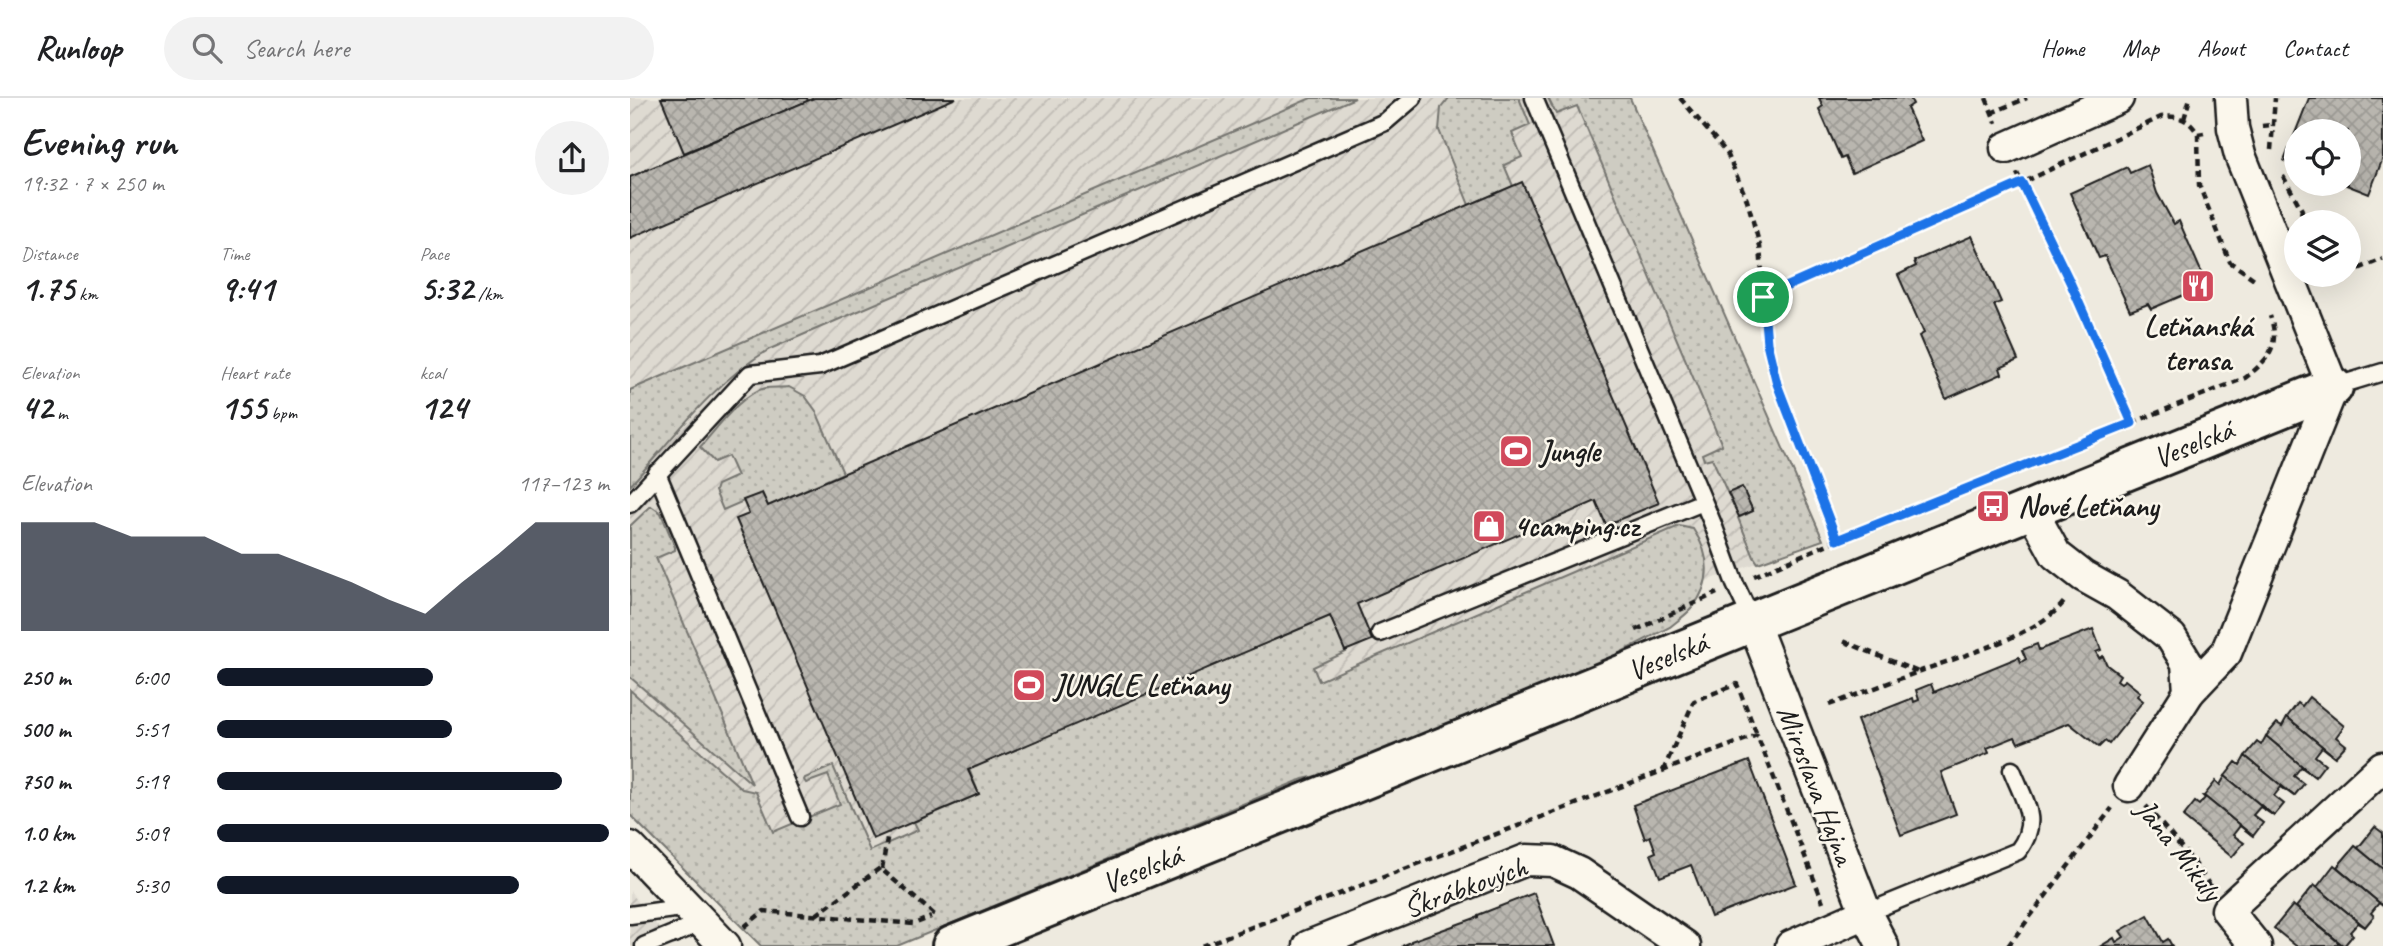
<!DOCTYPE html>
<meta charset="utf-8">
<style>
:root{--surface:#fff;--page:#f2f2f2;--text:#202124;--muted:#757577;--line:#e0e0e0;--accent:#111827}
body{margin:0;font-family:Caveat,sans-serif;background:var(--page);color:var(--text);height:100vh;display:flex;flex-direction:column;font-size:26px;white-space:nowrap}
*{box-sizing:border-box;margin:0}
p{font-size:23px;color:var(--muted)}
.icon{flex:none;width:38px;height:38px;fill:none;stroke:currentColor;stroke-width:2;stroke-linecap:round;stroke-linejoin:round}
.map{position:relative;flex:1;overflow:hidden}
.details{display:flex;flex-direction:column;background:var(--surface);width:630px}
.details>*{flex:none}
.fabs{position:absolute;left:1654px;top:21px;display:grid;gap:14px}
.fabs a{display:grid;place-items:center;width:77px;height:77px;border-radius:50%;background:var(--surface);box-shadow:0 7px 28px #0002;font-size:35px}
.pin{position:absolute;display:grid;place-items:center;width:60px;height:60px;color:#fff;margin:-30px;border:4px solid #fff;border-radius:50%;box-shadow:0 2px 7px #0007}
.round{display:grid;place-items:center;flex:none;width:74px;height:74px;border-radius:37px;background:var(--page)}
.headline{display:flex;align-items:center;justify-content:space-between;height:119px;padding:0 21px}
h1{font-size:38px;font-weight:800;line-height:52px}
.metrics{display:grid;grid-template-columns:repeat(3,1fr);gap:10px;height:119px;padding:7px 21px}
.metrics div{display:grid;align-content:center}
.metrics b{font-size:35px;font-weight:800}
.metrics small{font-size:19px;font-weight:400}
.metrics p{font-size:19px}
.chart{height:196px;padding:14px 21px}
.chart p{display:flex;justify-content:space-between}
.chart svg{width:100%;height:126px;margin-top:7px;fill:var(--accent);opacity:.7}
ul{padding:0 21px;list-style:none;font-size:23px}
li{display:grid;grid-template-columns:112px 84px 1fr;align-items:center;height:52px}
li i{height:18px;border-radius:9px;background:var(--accent)}
header{display:flex;align-items:center;gap:42px;box-sizing:border-box;height:98px;padding:0 35px;background:var(--surface);border-bottom:2px solid var(--line)}
header strong{font-size:33px}
nav{display:flex;gap:38px;margin-inline-start:auto;font-size:24px}
.search{width:490px;height:63px;background:var(--page);display:flex;align-items:center;gap:18px;box-sizing:border-box;padding:0 24px;border-radius:38px;color:var(--muted);font-size:26px}
main{display:flex;flex:1;min-height:0}
.map>svg:first-child{display:block}
</style>
<header>
<strong>Runloop</strong>
<div class="search"><svg class="icon" aria-label="search" viewBox="0 0 24 24"><circle cx="10" cy="10" r="6"/><path d="M15 15l6 6"/></svg>Search here</div>
<nav><a>Home</a><a>Map</a><a>About</a><a>Contact</a></nav>
</header>
<main>
<section class="details">
<div class="headline"><div><h1>Evening run</h1><p>19:32 · 7 × 250 m</p></div><a class="round"><svg class="icon" aria-label="share" viewBox="0 0 24 24"><path d="M12 15V3M7 8l5-5 5 5M5 13v7h14v-7"/></svg></a></div>
<div class="metrics">
<div><p>Distance</p><b>1.75<small> km</small></b></div>
<div><p>Time</p><b>9:41</b></div>
<div><p>Pace</p><b>5:32<small> /km</small></b></div>
</div>
<div class="metrics">
<div><p>Elevation</p><b>42<small> m</small></b></div>
<div><p>Heart rate</p><b>155<small> bpm</small></b></div>
<div><p>kcal</p><b>124</b></div>
</div>
<div class="chart"><p><span>Elevation</span>117–123 m</p>
<svg viewBox="0 0 160 44" preserveAspectRatio="none"><path d="M0 44V6L10 6L20 6L30 11L40 11L50 11L60 17L70 17L80 22L90 27L100 33L110 38L120 27L130 17L140 6L150 6L160 6V44z"/></svg>
</div>
<ul>
<li><b>250 m</b>6:00<i style="width:55%"></i></li>
<li><b>500 m</b>5:51<i style="width:60%"></i></li>
<li><b>750 m</b>5:19<i style="width:88%"></i></li>
<li><b>1.0 km</b>5:09<i style="width:100%"></i></li>
<li><b>1.2 km</b>5:30<i style="width:77%"></i></li>
</ul>
</section>
<div class="map">
<svg width="1753" height="848" viewBox="0 0 1753 848">
<defs>
<pattern id="industrial-furrows" width="10" height="10" patternUnits="userSpaceOnUse" patternTransform="scale(1.75)"><rect width="10" height="10" fill="#dedad1"/><path d="M-1 1l2-2M0 10L10 0M9 11l2-2" fill="none" stroke="#bebab3"/></pattern>
<pattern id="grass-dots" width="8" height="8" patternUnits="userSpaceOnUse" patternTransform="scale(1.75)"><rect width="8" height="8" fill="#ceccc2"/><path d="M2 2h.1M6 6h.1" fill="none" stroke="#b0afa6" stroke-width="1.8" stroke-linecap="round"/></pattern>
<pattern id="building-cross-hatch" width="8" height="8" patternUnits="userSpaceOnUse" patternTransform="scale(1.75)"><rect width="8" height="8" fill="#b9b6af"/><path d="M0 0l8 8M0 8l8-8" fill="none" stroke="#9e9c96"/></pattern>
</defs>
<rect width="100%" height="100%" fill="#eeeadf"/>
<filter id="ink" filterUnits="userSpaceOnUse"><feTurbulence type="fractalNoise" baseFrequency=".0143" numOctaves="2"/><feDisplacementMap in="SourceGraphic" scale="14" xChannelSelector="R" yChannelSelector="G"/><feConvolveMatrix kernelMatrix="1 2 1 2 8 2 1 2 1" color-interpolation-filters="sRGB"/></filter>
<g filter="url(#ink)">
<g fill="url(#industrial-furrows)">
<path d="M0 0H1000L1193 442 262 768 174 749 0 671Z"/>
<path d="M0 793 23 823 45 848H0Z"/>
</g>
<g fill="url(#grass-dots)" stroke="#75746f" stroke-width="2">
<path d="M681 0H725L140 251C83 284 43 340 0 388V292Z"/>
<path d="M819 0H889L900 27 882 35 892 59 874 67 883 88 839 107 809 32 811 10Z"/>
<path d="M918 0H1000L1193 442 1128 465 1124 459 1108 420 1123 413 1112 390 1098 396 1082 360 1074 362 1072 356 1092 347 947 8 926 16Z"/>
<path d="M159 289 175 298 186 313 213 375 138 408 132 395 93 412 85 393 87 387 107 378 98 358 84 364 70 349C86 332 112 294 136 290 143 289 151 290 159 289Z"/>
<path d="M21 408 31 415 45 449V452L26 460 122 686 0 579V428Z"/>
<path d="M1049 428 1063 431C1081 457 1082 485 1062 510 1056 517 1047 523 1040 529L883 610 722 670 673 681 267 848H131L0 717V592L112 691 126 694 143 734 210 706 198 677 176 685 174 682 175 680 203 668 240 753 288 732 284 724 349 696 339 671 700 518 716 554 683 569 689 583Z"/>
</g>
<g fill="url(#building-cross-hatch)" stroke="#1c1c1c" stroke-width="2">
<path d="M31 0H177L178 3 54 55Z"/>
<path d="M184 0H326L0 140V79Z"/>
<path d="M1189 0H1280L1283 6 1277 10 1292 43 1222 75 1215 59 1211 61 1189 11 1193 8Z"/>
<path d="M1679 0H1753V60L1739 96 1714 86H1718V33H1666V68L1654 63Z"/>
<path d="M1518 67 1527 95 1544 126 1549 123 1577 187 1521 211 1518 206 1500 213 1475 158 1469 160 1440 95 1497 69 1500 75Z"/>
<path d="M892 84 1029 405 976 427 966 403 727 506 742 542 715 553 700 518 338 672 349 696 243 741 106 421 119 416 113 402 132 395 138 408Z"/>
<path d="M1342 138 1371 204 1364 207 1388 262 1370 270 1372 276 1316 301 1289 238 1294 235 1268 177 1286 168 1284 163Z"/>
<path d="M1112 389 1123 413 1109 419 1098 395Z"/>
<path d="M1463 531 1471 552 1466 554 1469 560 1473 558 1477 567 1490 577 1487 582 1491 585 1495 582 1510 594 1507 598 1513 603 1479 646 1475 643 1469 649 1439 625 1388 645 1385 639 1357 650 1359 655 1311 674 1326 716 1271 737 1227 622 1283 600 1284 604 1289 602 1286 592 1301 586 1304 594 1389 559 1391 564 1396 561 1392 552 1407 546 1409 552Z"/>
<path d="M1679 599 1714 628 1706 639 1716 647 1705 659 1657 619 1668 605 1672 608Z"/>
<path d="M1657 619 1705 659 1692 649 1685 658 1695 666 1685 679 1636 638 1647 625 1652 628Z"/>
<path d="M1636 638 1685 679 1671 669 1664 678 1674 686 1664 698 1615 658 1627 644 1631 647Z"/>
<path d="M1615 658 1664 698 1651 689 1644 698 1654 706 1644 718 1595 678 1606 664 1610 667Z"/>
<path d="M1119 663 1166 786 1081 819 1061 767 1030 779 1021 756 1026 754 1020 738 1015 741 1003 707Z"/>
<path d="M1595 678 1644 718 1630 709 1623 717 1633 725 1623 738 1574 698 1586 683 1590 687Z"/>
<path d="M1573 698H1574L1623 738 1610 728 1603 737 1614 745 1602 759 1553 719 1565 704 1569 707 1575 700Z"/>
<path d="M1745 729 1753 735V771L1725 748 1728 750Z"/>
<path d="M1725 748 1753 771V808L1707 769Z"/>
<path d="M1704 767 1753 808 1749 805 1741 815 1744 818 1735 829 1687 789Z"/>
<path d="M1684 787 1735 829 1728 825 1720 834 1723 837 1714 848 1666 809Z"/>
<path d="M904 795 924 848H772L781 844V843L848 819V817Z"/>
<path d="M1663 807 1713 848 1708 845 1705 848H1666L1644 830Z"/>
<path d="M1518 817 1533 844 1538 841 1542 848H1471L1484 840 1486 844 1494 839 1490 833Z"/>
</g>
<g fill="none" stroke-linecap="round" stroke-linejoin="round">
<g stroke="#1c1c1c" stroke-width="21">
<g id="service">
<path d="M904 0 1082 424 1105 486 1123 524"/>
<path d="M1703 289 1753 274"/>
<path d="M27 375 170 719"/>
<path d="M0 406 120 276 190 268 755 24 783 0"/>
<path d="M750 535 1073 404"/>
<path d="M1236 815 1388 753C1411 723 1394 703 1382 672"/>
<path d="M0 817 58 809"/>
<path d="M14 848 73 824"/>
</g>
</g>
<g stroke="#1c1c1c" stroke-width="35">
<g id="minor">
<path d="M1376 50 1488 0"/>
<path d="M1401 411 1426 457 1453 478 1487 497 1541 539 1557 565 1559 594 1499 688"/>
<path d="M1123 524 1236 815 1253 848"/>
<path d="M1559 594 1596 555 1703 289 1610 57 1603 30 1601 0"/>
<path d="M0 749 95 848"/>
<path d="M679 848 896 762 923 763 949 775 1055 848"/>
<path d="M1161 848 1236 815"/>
<path d="M1626 848 1597 812 1752 669"/>
</g>
</g>
<g stroke="#1c1c1c" stroke-width="44">
<g id="tertiary">
<path id="s1" d="M322 848 1703 289"/>
</g>
</g>
<g stroke="#1c1c1c" stroke-width="4.5" stroke-dasharray="7 5" stroke-linecap="butt">
<path d="M1050 0 1097 55 1117 102 1130 148 1137 245 1147 286 1207 442"/>
<path d="M1356 0 1366 25"/>
<path d="M1361 15 1397 0"/>
<path d="M1554 21 1560 0"/>
<path d="M1632 28 1642 27"/>
<path d="M1568 36 1569 87 1600 164 1627 183"/>
<path d="M1641 52 1645 0"/>
<path d="M1387 75 1440 184 1502 325"/>
<path d="M1653 78 1672 112 1669 123"/>
<path d="M1718 175 1753 161"/>
<path d="M1695 177 1698 183"/>
<path d="M1693 185 1715 177"/>
<path d="M1133 199 1392 85 1531 19C1549 17 1559 21 1568 36L1574 35"/>
<path d="M1124 478 1207 442 1615 280C1638 262 1651 248 1640 218"/>
<path d="M1006 532 1087 495"/>
<path d="M1288 574C1329 558 1412 537 1436 501"/>
<path d="M1199 607 1288 574 1213 543"/>
<path d="M1033 673 1064 603 1107 586 1127 637"/>
<path d="M1516 708 1564 764 1581 789"/>
<path d="M252 771 258 735"/>
<path d="M186 817 250 770 306 818"/>
<path d="M114 829 134 813 284 826 301 819"/>
<path d="M572 848 1127 637 1193 804"/>
<path d="M1378 848 1482 710"/>
</g>
<use href="#service" stroke="#fbf7ec" stroke-width="16"/>
<use href="#minor" stroke="#fbf7ec" stroke-width="30"/>
<use href="#tertiary" stroke="#fbf7ec" stroke-width="38"/>
</g>
</g>
<g fill="none" stroke-linecap="round" stroke-linejoin="round" filter="url(#ink)">
<g stroke="#fff" stroke-width="14">
<path id="route" d="M1392 85 1440 184 1502 325 1207 442 1147 286 1137 245 1133 199Z"/>
</g>
<use href="#route" stroke="#1a73e8" stroke-width="9"/>
</g>
<defs>
<g id="restaurant-square" transform="scale(1.75)"><rect x="-9" y="-9" width="18" height="18" rx="4" fill="#d1495b" stroke="#fbf7ec"/><path d="M-5-6h1v4h1v-4h1v4h1v-4h1v5L-1.5 .5V6h-2V.5L-5-1ZM5-6V6H3V1.5H1.5Q1.5-4 5-6Z" fill="#fff"/></g>
<g id="stadium-square" transform="scale(1.75)"><rect x="-9" y="-9" width="18" height="18" rx="4" fill="#d1495b" stroke="#fbf7ec"/><path d="M0-5a6.5 5 0 1 0 0 10a6.5 5 0 1 0 0-10ZM-3.5-1.8h7v3.6h-7Z" fill="#fff"/></g>
<g id="bus-square" transform="scale(1.75)"><rect x="-9" y="-9" width="18" height="18" rx="4" fill="#d1495b" stroke="#fbf7ec"/><path d="M-5-6H5V4H4V6H2V4H-2V6H-4V4H-5ZM-3.5-4V0h7V-4ZM-3.5 1.2v1.5H-2V1.2ZM2 1.2v1.5H3.5V1.2Z" fill="#fff"/></g>
<g id="shop-square" transform="scale(1.75)"><rect x="-9" y="-9" width="18" height="18" rx="4" fill="#d1495b" stroke="#fbf7ec"/><path d="M-5-2.5h2.3a2.7 3.5 0 0 1 5.4 0H5L5.5 6h-11ZM-1.5-2.5h3a1.5 2.3 0 0 0-3 0Z" fill="#fff"/></g>
</defs>
<g fill-rule="evenodd">
<use href="#restaurant-square" x="1568" y="188"/>
<use href="#stadium-square" x="886" y="353"/>
<use href="#bus-square" x="1363" y="408"/>
<use href="#shop-square" x="859" y="428"/>
<use href="#stadium-square" x="399" y="587"/>
</g>
<g text-anchor="middle" dominant-baseline="central" stroke-width="5" stroke-linejoin="round" paint-order="stroke">
<g font-size="30" font-weight="bold" fill="#1c1c1c" stroke="#fbf7ec" text-anchor="start">
<text x="1568" y="228" text-anchor="middle">Letňanská<tspan x="1568" dy="34">terasa</tspan></text>
<text x="910" y="353">Jungle</text>
<text x="1388" y="408">Nové Letňany</text>
<text x="884" y="428">4camping.cz</text>
<text x="424" y="587">JUNGLE Letňany</text>
</g>
<g font-size="30" fill="#1c1c1c" stroke="#fbf7ec">
<text stroke="none"><textPath href="#s1" startOffset="1339">Veselská</textPath></text>
<text stroke="none"><textPath href="#s1" startOffset="772">Veselská</textPath></text>
<text transform="translate(1186 687) rotate(69)">Miroslava Hajna</text>
<text transform="translate(1549 752) rotate(52)">Jana Mikuly</text>
<text stroke="none"><textPath href="#s1" startOffset="205">Veselská</textPath></text>
<text transform="translate(835 789) rotate(-20)">Škrábkových</text>
</g>
</g>
</svg>
<div class="fabs">
<a><svg class="icon" aria-label="locate" viewBox="0 0 24 24"><circle cx="12" cy="12" r="6"/><path d="M12 2v4M12 18v4M2 12h4M18 12h4"/></svg></a>
<a><svg class="icon" aria-label="layers" viewBox="0 0 24 24"><path d="M12 4l9 5-9 5-9-5zM3 14l9 5 9-5"/></svg></a>
</div>
<div class="pin" style="left:1133px;top:199px;background:#1e9e55"><svg class="icon" aria-label="arrive" viewBox="0 0 24 24"><path d="M6 21V4h12l-3 4 3 4H6"/></svg></div>
</div>
</main>
